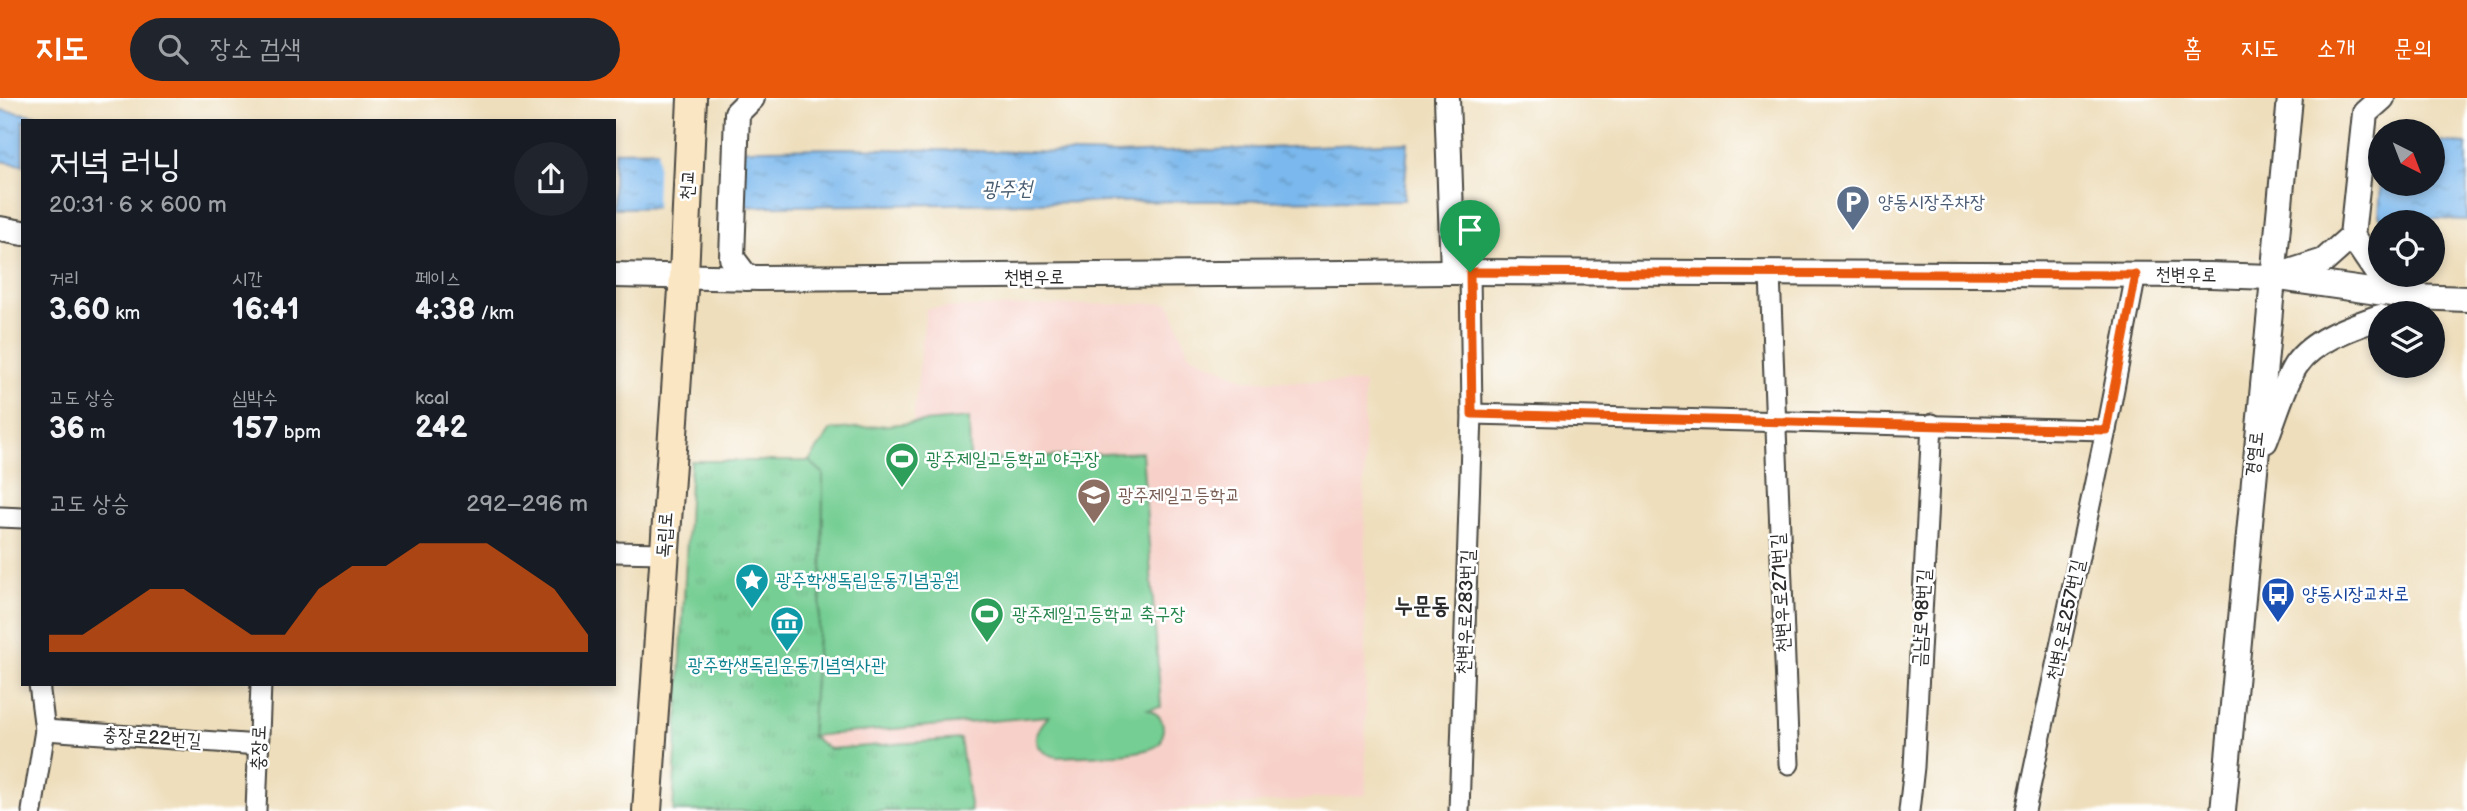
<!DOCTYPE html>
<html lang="ko">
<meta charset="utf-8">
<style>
:root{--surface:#171b24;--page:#20242c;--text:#f1f3f6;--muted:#9ea1a6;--accent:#ea580c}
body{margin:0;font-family:"Balsamiq Sans","Poor Story",sans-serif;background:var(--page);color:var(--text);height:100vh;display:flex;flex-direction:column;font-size:26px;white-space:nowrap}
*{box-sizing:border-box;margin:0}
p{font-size:23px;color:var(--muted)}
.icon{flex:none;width:38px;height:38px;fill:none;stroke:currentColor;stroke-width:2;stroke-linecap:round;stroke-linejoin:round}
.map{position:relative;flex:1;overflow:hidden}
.drawer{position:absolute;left:21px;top:21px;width:595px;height:567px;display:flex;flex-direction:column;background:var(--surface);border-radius:0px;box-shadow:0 4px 10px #0003}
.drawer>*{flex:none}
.needle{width:46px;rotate:138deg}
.controls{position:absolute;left:2368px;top:21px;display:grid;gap:14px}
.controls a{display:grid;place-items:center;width:77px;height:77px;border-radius:50%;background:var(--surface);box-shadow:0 4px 10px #0003;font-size:35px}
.pin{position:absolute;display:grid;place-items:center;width:60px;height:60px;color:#fff;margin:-72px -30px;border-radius:50% 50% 50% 0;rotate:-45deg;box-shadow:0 0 7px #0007}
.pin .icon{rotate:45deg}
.round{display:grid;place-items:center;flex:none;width:74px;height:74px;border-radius:37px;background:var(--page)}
.overview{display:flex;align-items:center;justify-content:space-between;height:119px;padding:0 28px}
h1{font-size:38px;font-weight:600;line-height:52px}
.figures{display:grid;grid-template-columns:repeat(3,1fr);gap:10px;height:119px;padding:7px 28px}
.figures div{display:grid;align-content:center}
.figures b{font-size:30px;font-weight:600}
.figures small{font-size:19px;font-weight:400}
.figures p{font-size:19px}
.chart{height:196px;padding:14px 28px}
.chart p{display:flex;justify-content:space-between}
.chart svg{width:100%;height:126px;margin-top:7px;fill:var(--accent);opacity:.7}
header{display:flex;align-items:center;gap:42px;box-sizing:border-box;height:98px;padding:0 35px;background:var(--accent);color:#fff}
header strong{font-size:33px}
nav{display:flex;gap:38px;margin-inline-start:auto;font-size:24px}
.search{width:490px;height:63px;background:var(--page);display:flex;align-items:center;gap:18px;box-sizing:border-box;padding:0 24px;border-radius:38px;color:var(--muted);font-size:26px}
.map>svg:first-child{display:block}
</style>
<header>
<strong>지도</strong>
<div class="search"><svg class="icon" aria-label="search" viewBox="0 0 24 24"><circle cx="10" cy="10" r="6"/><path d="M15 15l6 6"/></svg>장소 검색</div>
<nav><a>홈</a><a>지도</a><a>소개</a><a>문의</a></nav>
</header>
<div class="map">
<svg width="2467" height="713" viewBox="0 0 2467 713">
<defs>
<pattern id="park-tufts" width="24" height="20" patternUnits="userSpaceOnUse" patternTransform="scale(1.75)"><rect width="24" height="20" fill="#75ce93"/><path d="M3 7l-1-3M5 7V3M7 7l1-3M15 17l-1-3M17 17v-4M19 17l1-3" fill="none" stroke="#65b17f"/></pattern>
<pattern id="water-ripples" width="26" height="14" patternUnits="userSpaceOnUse" patternTransform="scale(1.75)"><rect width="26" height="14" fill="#7ab8ed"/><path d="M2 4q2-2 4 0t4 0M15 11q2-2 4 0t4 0" fill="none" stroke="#6496c0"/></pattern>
</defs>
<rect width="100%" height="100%" fill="#fff"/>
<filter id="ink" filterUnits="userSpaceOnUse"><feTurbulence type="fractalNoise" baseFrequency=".0143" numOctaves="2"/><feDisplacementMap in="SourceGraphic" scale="14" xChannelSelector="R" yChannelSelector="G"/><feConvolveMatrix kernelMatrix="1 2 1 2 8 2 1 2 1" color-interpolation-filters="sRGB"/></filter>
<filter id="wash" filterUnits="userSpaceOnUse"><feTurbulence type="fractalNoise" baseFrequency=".00686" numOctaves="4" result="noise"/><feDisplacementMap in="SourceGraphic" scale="28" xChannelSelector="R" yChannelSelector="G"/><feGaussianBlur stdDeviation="1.57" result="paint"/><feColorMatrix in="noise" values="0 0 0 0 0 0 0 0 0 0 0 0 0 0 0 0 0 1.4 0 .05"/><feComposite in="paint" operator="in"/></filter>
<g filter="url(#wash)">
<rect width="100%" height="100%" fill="#eedebc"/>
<path fill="#f7d1c9" d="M1170 205 1189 256 1246 282 1364 285 1366 697 1158 713H971L960 641 830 651 811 638 822 478 823 376 809 363 831 332 913 325 926 210Z"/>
<path fill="#75ce93" stroke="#507c5f" stroke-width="2" d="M969 320 970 363 1142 354 1161 609 1148 611C1158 616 1163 620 1163 631 1163 636 1163 643 1159 646 1148 658 1076 658 1057 659 1030 652 1033 634 1049 618L811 638 822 478 823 376 809 363 831 332Z"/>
<path fill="url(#park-tufts)" stroke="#507c5f" stroke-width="2" d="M691 363H809L823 375 822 478 811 638 830 651 960 641 971 713H673Z"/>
<g fill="url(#water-ripples)" stroke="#52728c" stroke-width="2">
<path d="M0 12 72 23H23V67L0 63Z"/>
<path d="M1408 44 1404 102 1193 103 614 110V53L842 50 1118 56Z"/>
<path d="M2433 44 2467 46V122L2379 119 2381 86H2432Z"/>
</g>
<path fill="#eedebc" d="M740 47 737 112 656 113 658 48Z"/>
</g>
<g filter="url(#ink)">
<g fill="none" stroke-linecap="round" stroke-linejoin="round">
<g stroke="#484641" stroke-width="23">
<g id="minor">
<path d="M1770 176 1789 666"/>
<path d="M1472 316 2106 332"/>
<path d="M0 419 23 420"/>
<path d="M614 454 664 455"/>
<path d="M45 632 259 647"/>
<path d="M32 713 45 632 39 586"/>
<path d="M256 713 261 586"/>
<path d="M1459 713 1472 316 1470 174"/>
<path d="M1909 713 1914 669 1932 326"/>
<path d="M2025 713 2106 332 2136 176"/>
</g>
</g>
<g stroke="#484641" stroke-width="28">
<g id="tertiary">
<path d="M1447 0 1453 174"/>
<path d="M0 131 23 135"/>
<path d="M2352 138 2382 182 2405 195"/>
<path d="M614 177 759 180 1453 174 2210 177 2272 179 2413 199 2467 201"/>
<path d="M2280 177 2324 163 2352 138 2365 15 2382 0"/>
<path d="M747 180 732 160 737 15 752 0"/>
<path d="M2265 343C2273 323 2285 283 2296 267 2314 241 2352 229 2380 219"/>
<path d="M2223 713 2276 149"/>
</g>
</g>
<g stroke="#484641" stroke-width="32">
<path id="secondary" d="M647 713 684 177 692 0"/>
</g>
<use href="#minor" stroke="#fff" stroke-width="19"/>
<use href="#tertiary" stroke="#fff" stroke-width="24"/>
<use href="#secondary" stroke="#fbe6c3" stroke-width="28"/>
<g stroke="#484641" stroke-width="28" stroke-linecap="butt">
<path id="tertiary-bridge" d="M2276 149 2290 0"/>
</g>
<use href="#tertiary-bridge" stroke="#fff" stroke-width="24"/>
</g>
</g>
<g fill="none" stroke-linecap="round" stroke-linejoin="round" filter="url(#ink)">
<g stroke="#fff" stroke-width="14">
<path id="route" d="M1470 174 2136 177 2106 332 1472 316Z"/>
</g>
<use href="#route" stroke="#ea580c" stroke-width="9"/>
</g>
<defs>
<g id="parking-pin" transform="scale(1.75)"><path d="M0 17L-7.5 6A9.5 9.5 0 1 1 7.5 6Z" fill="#5c6f8a" stroke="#fff"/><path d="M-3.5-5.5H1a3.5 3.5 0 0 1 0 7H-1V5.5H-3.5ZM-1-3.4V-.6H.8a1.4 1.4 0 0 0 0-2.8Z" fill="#fff"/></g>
<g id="stadium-pin" transform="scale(1.75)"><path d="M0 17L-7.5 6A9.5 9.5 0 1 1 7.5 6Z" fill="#2e9e5b" stroke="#fff"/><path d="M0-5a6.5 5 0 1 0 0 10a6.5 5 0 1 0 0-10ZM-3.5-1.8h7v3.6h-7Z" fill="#fff"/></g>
<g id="school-pin" transform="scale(1.75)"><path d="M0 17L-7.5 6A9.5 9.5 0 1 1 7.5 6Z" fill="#8d6e63" stroke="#fff"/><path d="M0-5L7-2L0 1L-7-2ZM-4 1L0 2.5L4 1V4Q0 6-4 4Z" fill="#fff"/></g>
<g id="sight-pin" transform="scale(1.75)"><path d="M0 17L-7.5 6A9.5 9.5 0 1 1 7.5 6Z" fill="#0f9aa8" stroke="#fff"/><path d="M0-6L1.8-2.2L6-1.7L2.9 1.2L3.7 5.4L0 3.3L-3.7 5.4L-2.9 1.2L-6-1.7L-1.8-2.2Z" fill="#fff"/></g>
<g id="bus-pin" transform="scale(1.75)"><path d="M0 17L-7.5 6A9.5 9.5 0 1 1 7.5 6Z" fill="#1a4fb4" stroke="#fff"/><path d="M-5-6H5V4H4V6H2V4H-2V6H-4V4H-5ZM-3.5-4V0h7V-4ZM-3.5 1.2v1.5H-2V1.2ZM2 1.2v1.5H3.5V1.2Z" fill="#fff"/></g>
<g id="museum-pin" transform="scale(1.75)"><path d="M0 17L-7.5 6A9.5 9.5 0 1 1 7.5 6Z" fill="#0f9aa8" stroke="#fff"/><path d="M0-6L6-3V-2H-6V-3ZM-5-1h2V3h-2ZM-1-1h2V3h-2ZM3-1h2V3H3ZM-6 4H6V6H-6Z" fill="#fff"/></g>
</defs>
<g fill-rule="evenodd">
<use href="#parking-pin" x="1853" y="104"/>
<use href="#stadium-pin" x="902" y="361"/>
<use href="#school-pin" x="1094" y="397"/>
<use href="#sight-pin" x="752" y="482"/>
<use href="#bus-pin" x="2278" y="496"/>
<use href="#stadium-pin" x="987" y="516"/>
<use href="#museum-pin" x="787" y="525"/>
</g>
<g text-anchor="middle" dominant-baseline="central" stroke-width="5" stroke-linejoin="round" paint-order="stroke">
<g font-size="19" fill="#2b2b2b" stroke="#fff">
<text transform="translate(688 87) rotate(-87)">천교</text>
<text transform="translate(2186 177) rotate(1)">천변우로</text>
<text x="1034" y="179">천변우로</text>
<text transform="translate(2255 356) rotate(-84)">경열로</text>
<text transform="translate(665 437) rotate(-86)">독립로</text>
<text transform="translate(1781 495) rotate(-93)">천변우로271번길</text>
<text transform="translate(1466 514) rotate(-88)">천변우로283번길</text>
<text transform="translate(1922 520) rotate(-87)">금남로98번길</text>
<text transform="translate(2066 522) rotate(-78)">천변우로257번길</text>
<text transform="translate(152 640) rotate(4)">충장로22번길</text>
<text transform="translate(259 650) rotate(-88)">충장로</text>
</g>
<g font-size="19" fill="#4e5e75" stroke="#fff" text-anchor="start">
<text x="1878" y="104">양동시장주차장</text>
</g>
<g font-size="19" fill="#27864d" stroke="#fff" text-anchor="start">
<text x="926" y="361">광주제일고등학교 야구장</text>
<text x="1012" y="516">광주제일고등학교 축구장</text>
</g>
<g font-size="19" fill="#785e54" stroke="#fff" text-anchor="start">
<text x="1118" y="397">광주제일고등학교</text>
</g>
<g font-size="19" fill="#0d838f" stroke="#fff" text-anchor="start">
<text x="776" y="482">광주학생독립운동기념공원</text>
<text x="787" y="567" text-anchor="middle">광주학생독립운동기념역사관</text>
</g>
<g font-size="19" fill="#164399" stroke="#fff" text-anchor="start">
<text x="2302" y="496">양동시장교차로</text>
</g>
<g font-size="21" font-style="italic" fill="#475c6f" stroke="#fff">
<text transform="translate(1007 91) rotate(-1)">광주천</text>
</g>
<g font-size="23" font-weight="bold" fill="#2b2b2b" stroke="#fff">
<text x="1422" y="508">누문동</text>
</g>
</g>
</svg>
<div class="controls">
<a><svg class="needle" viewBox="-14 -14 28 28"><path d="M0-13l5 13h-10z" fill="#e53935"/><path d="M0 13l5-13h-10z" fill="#9ea1a6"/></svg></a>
<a><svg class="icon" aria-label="locate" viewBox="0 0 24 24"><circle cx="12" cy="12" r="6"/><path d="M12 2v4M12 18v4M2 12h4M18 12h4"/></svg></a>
<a><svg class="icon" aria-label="layers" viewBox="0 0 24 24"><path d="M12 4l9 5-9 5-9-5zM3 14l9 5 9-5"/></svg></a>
</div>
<div class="pin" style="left:1470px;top:174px;background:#1e9e55"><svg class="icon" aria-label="arrive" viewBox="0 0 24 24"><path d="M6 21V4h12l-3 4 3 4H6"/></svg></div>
<section class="drawer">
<div class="overview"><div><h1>저녁 러닝</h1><p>20:31 · 6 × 600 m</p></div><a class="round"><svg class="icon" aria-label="share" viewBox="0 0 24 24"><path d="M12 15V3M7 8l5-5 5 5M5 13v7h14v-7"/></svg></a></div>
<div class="figures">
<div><p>거리</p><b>3.60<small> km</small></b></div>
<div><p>시간</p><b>16:41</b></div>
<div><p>페이스</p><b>4:38<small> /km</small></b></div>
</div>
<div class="figures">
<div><p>고도 상승</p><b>36<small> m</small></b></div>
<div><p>심박수</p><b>157<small> bpm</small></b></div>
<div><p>kcal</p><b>242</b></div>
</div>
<div class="chart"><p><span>고도 상승</span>292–296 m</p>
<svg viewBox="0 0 160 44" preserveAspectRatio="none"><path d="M0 44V38L10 38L20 30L30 22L40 22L50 30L60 38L70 38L80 22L90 14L100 14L110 6L120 6L130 6L140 14L150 22L160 38V44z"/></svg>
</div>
</section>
</div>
